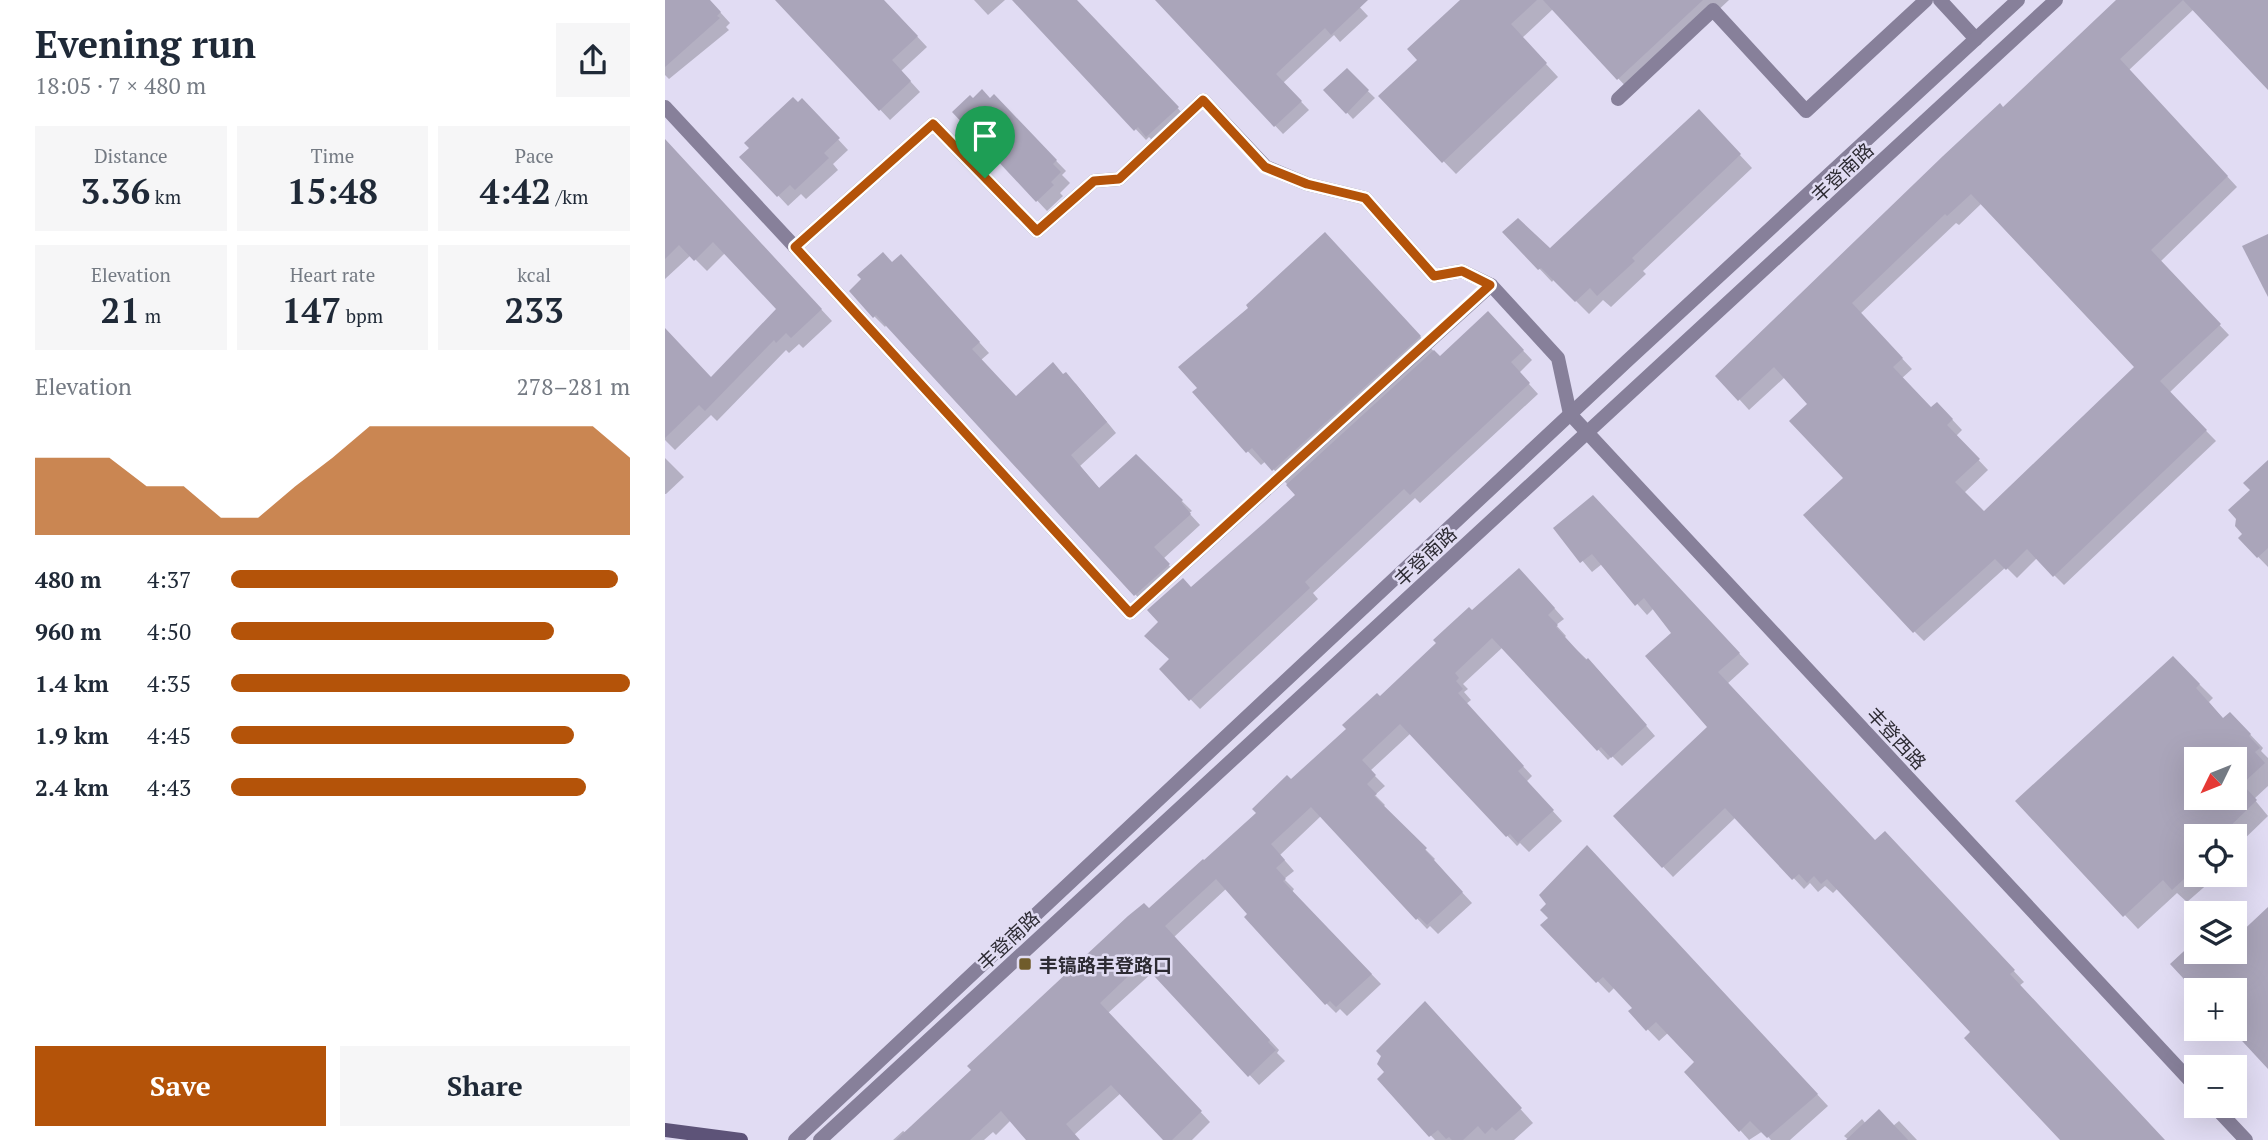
<!DOCTYPE html>
<meta charset="utf-8">
<style>
:root{--surface:#fff;--page:#f6f6f7;--text:#1f2937;--muted:#747a83;--accent:#b45309}
body{margin:0;font-family:"PT Serif","Noto Sans SC",serif;background:var(--page);color:var(--text);height:100vh;display:flex;flex-direction:column;font-size:26px;white-space:nowrap}
*{box-sizing:border-box;margin:0}
p{font-size:23px;color:var(--muted)}
.icon{flex:none;width:38px;height:38px;fill:none;stroke:currentColor;stroke-width:2;stroke-linecap:round;stroke-linejoin:round}
.map{position:relative;flex:1;overflow:hidden}
.sheet{display:flex;flex-direction:column;background:var(--surface);width:665px}
.sheet>*{flex:none}
.needle{width:46px;rotate:227deg}
.tools{position:absolute;left:1519px;top:747px;display:grid;gap:14px}
.tools a{display:grid;place-items:center;width:63px;height:63px;border-radius:0px;background:var(--surface);box-shadow:0 7px 28px #0002;font-size:35px}
.pin{position:absolute;display:grid;place-items:center;width:60px;height:60px;color:#fff;margin:-72px -30px;border-radius:50% 50% 50% 0;rotate:-45deg;box-shadow:0 0 7px #0007}
.pin .icon{rotate:45deg}
.round{display:grid;place-items:center;flex:none;width:74px;height:74px;border-radius:0px;background:var(--page)}
.summary{display:flex;align-items:center;justify-content:space-between;height:119px;padding:0 35px}
h1{font-size:38px;font-weight:600;line-height:52px}
.metrics{display:grid;grid-template-columns:repeat(3,1fr);gap:10px;height:119px;padding:7px 35px}
.metrics div{display:grid;align-content:center;border-radius:0px;background:var(--page);text-align:center}
.metrics b{font-size:35px;font-weight:600}
.metrics small{font-size:19px;font-weight:400}
.metrics p{font-size:19px}
.chart{height:196px;padding:14px 35px}
.chart p{display:flex;justify-content:space-between}
.chart svg{width:100%;height:126px;margin-top:7px;fill:var(--accent);opacity:.7}
.primary-button{display:flex;gap:14px;margin-top:auto;padding:14px 35px}
.primary-button a{flex:1;height:80px;border-radius:0px;background:var(--accent);color:#fff;font-size:28px;font-weight:600;line-height:80px;text-align:center}
.primary-button a+a{background:var(--page);color:var(--text)}
ul{padding:0 35px;list-style:none;font-size:23px}
li{display:grid;grid-template-columns:112px 84px 1fr;align-items:center;height:52px}
li i{height:18px;border-radius:9px;background:var(--accent)}
main{display:flex;flex:1;min-height:0}
.map>svg:first-child{display:block}
</style>
<main>
<section class="sheet">
<div class="summary"><div><h1>Evening run</h1><p>18:05 · 7 × 480 m</p></div><a class="round"><svg class="icon" aria-label="share" viewBox="0 0 24 24"><path d="M12 15V3M7 8l5-5 5 5M5 13v7h14v-7"/></svg></a></div>
<div class="metrics">
<div><p>Distance</p><b>3.36<small> km</small></b></div>
<div><p>Time</p><b>15:48</b></div>
<div><p>Pace</p><b>4:42<small> /km</small></b></div>
</div>
<div class="metrics">
<div><p>Elevation</p><b>21<small> m</small></b></div>
<div><p>Heart rate</p><b>147<small> bpm</small></b></div>
<div><p>kcal</p><b>233</b></div>
</div>
<div class="chart"><p><span>Elevation</span>278–281 m</p>
<svg viewBox="0 0 160 44" preserveAspectRatio="none"><path d="M0 44V17L10 17L20 17L30 27L40 27L50 38L60 38L70 27L80 17L90 6L100 6L110 6L120 6L130 6L140 6L150 6L160 17V44z"/></svg>
</div>
<ul>
<li><b>480 m</b>4:37<i style="width:97%"></i></li>
<li><b>960 m</b>4:50<i style="width:81%"></i></li>
<li><b>1.4 km</b>4:35<i style="width:100%"></i></li>
<li><b>1.9 km</b>4:45<i style="width:86%"></i></li>
<li><b>2.4 km</b>4:43<i style="width:89%"></i></li>
</ul>
<div class="primary-button"><a>Save</a><a>Share</a></div>
</section>
<div class="map">
<svg width="1603" height="1140" viewBox="0 0 1603 1140">
<rect width="100%" height="100%" fill="#e1dcf3"/>
<g fill="#0003" fill-rule="evenodd">
<path d="M0 0H44L65 23 61 27 64 30 4 79 0 75Z"/>
<path d="M112 0H218L262 47 236 71 255 92 225 120Z"/>
<path d="M309 0H340L323 15Z"/>
<path d="M349 0H410L522 118 493 146 484 137 481 140Z"/>
<path d="M492 0H688L703 16 675 42 669 35 618 83 644 110 618 134Z"/>
<path d="M798 0H1064L966 92 888 9 857 38 893 77 791 174 715 96 754 60Z"/>
<path d="M1454 0H1603V88L1529 9 1464 70 1572 187 1495 262 1564 335 1504 393 1551 441 1399 585 1372 558 1352 578 1341 567 1259 641 1249 631 1144 404 1120 377 1084 410 1074 399 1338 109ZM1317 203 1471 367 1319 514 1299 493 1323 470 1291 436 1297 430 1282 414 1266 409 1236 379 1247 369 1195 314 1291 223 1294 225Z"/>
<path d="M682 71 710 98 688 119 661 90Z"/>
<path d="M329 97 401 171 397 175 405 183 395 193 398 196 382 211 289 112 308 100H325Z"/>
<path d="M147 111 183 150 168 164 173 170 141 199 136 194 123 206 77 157Z"/>
<path d="M1046 124 1087 168 978 271 981 274 946 307 938 300 924 314 889 279 887 282 840 232 885 250Z"/>
<path d="M0 141 167 321 138 348 134 344 124 353 121 350 52 421 46 415 10 450 0 440V331L46 379 113 309 60 253 42 271 26 255 0 279Z"/>
<path d="M673 248 775 358 832 323 867 360 854 373 873 394 755 503 750 498 648 593 653 599 535 709 496 669 506 660 526 589 632 495 601 461 596 465 567 435Z"/>
<path d="M228 264 246 267 324 353 316 360 352 398 399 376 411 384 451 433 415 466 435 489 471 456 527 511 524 513 535 525 498 559 513 575 480 605 222 324 220 327 209 316Z"/>
<path d="M0 458 19 477 1 494H0Z"/>
<path d="M1603 462V567L1575 538 1580 534 1588 490Z"/>
<path d="M938 507 1084 664 1062 684 1210 842 1230 843 1359 982 1354 986 1498 1140H1397L1308 1033 1173 888 1168 893 1160 886 1153 892 1145 883 1139 889 1071 817 1008 877 950 816 1045 727 1009 634 989 608 982 615 937 564 927 572 890 528Z"/>
<path d="M864 580 899 619 891 625 901 636 899 638 933 670 990 736 957 766 947 756 943 760 838 647 798 684 803 689 799 692 806 700 801 704 867 776 861 782 897 821 864 852 855 843 852 846 746 733 705 771 720 786 710 795 720 805 718 807 770 859 768 861 807 903 773 934 765 926 762 929 656 816 615 855 629 871 619 879 629 889 627 892 716 984 682 1016 675 1009 671 1013 662 1004 562 888 509 937 614 1050 612 1053 620 1061 594 1085 488 972 443 1013 545 1122 527 1140H501L456 1093 409 1135 413 1140H364L346 1120 331 1135 328 1132 319 1140H228L238 1131 241 1133 539 863 807 612Z"/>
<path d="M1508 658 1548 698 1544 702 1559 720 1579 728 1598 748 1596 751 1603 758V786L1589 799 1603 816 1570 848V836H1531V875H1542L1546 881 1522 902 1512 893 1473 929 1353 801ZM1531 760H1570V798H1531Z"/>
<path d="M933 859 1163 1106 1125 1140H1106L1098 1131 1084 1140 1075 1130 1031 1062 1004 1032 994 1041 965 1011 969 1008 950 987 944 993 878 925Z"/>
<path d="M773 1017 868 1123 849 1140H770L714 1079Z"/>
<path d="M1197 1119 1201 1124 1228 1126 1234 1121 1252 1140H1184L1179 1136Z"/>
</g>
<g fill="#aaa5ba" fill-rule="evenodd">
<path d="M0 0H45L56 12 52 16 55 18 0 67Z"/>
<path d="M110 0H219L253 36 227 60 246 81 214 111Z"/>
<path d="M347 0H412L514 107 481 137 473 127 469 131Z"/>
<path d="M490 0H703L666 35 660 28 611 74 637 101 609 127Z"/>
<path d="M795 0H872L846 24 882 63 777 163 713 96 752 60 742 49Z"/>
<path d="M878 0H1038L952 80Z"/>
<path d="M1451 0H1603V90L1518 0 1455 59 1563 176 1486 250 1556 324 1495 381 1542 430 1388 577 1362 549 1341 570 1330 559 1248 633 1138 515 1178 478 1124 421 1142 404 1109 367 1073 401 1050 376 1278 156 1335 103 1338 107ZM1306 194 1469 367 1319 511 1290 482 1315 459 1282 425 1288 419 1272 402 1266 407 1228 367 1238 358 1187 303 1280 214 1282 216Z"/>
<path d="M682 68 704 90 681 114 658 90Z"/>
<path d="M317 89 325 98 329 94 392 160 388 164 396 172 386 182 389 185 371 202 287 112 305 95 308 98Z"/>
<path d="M128 97 133 102 137 98 175 138 159 153 164 158 130 190 125 185 112 197 74 157 84 148 79 143Z"/>
<path d="M1034 109 1076 154 967 258 970 261 932 296 925 288 910 302 876 268 873 270 837 232 853 218 885 248Z"/>
<path d="M0 139 157 309 126 338 121 333 111 343 109 340 40 411 34 405 0 438V328L46 377 111 309 48 242 29 261 14 245 0 259Z"/>
<path d="M660 232 756 336 607 471 587 448 581 453 566 436 527 392 532 388 513 367 583 308 581 305Z"/>
<path d="M1603 234V297L1577 246Z"/>
<path d="M218 252 227 262 236 254 315 342 307 349 351 396 388 362 398 374 401 372 442 422 406 455 434 488 471 454 518 500 516 502 526 514 489 547 505 564 469 596 211 315 208 318 184 291 196 279 192 275Z"/>
<path d="M823 311 859 350 846 362 865 383 745 495 739 489 640 582 645 588 524 701 494 669 504 659 479 636 493 622 482 610 518 578 526 587 599 523 630 495 621 485 769 350 775 356Z"/>
<path d="M1603 460V548L1592 558 1573 538 1577 534 1570 526 1571 519 1563 510 1585 490 1578 483Z"/>
<path d="M928 495 1075 653 1053 672 1210 840 1220 831 1350 970 1345 974 1500 1140H1395L1299 1038 1305 1032 1162 879 1156 884 1149 876 1142 883 1134 874 1127 880 1060 808 997 868 948 816 1042 727 980 656 1006 633 979 598 970 606 927 554 915 563 888 528Z"/>
<path d="M854 568 890 608 883 615 893 625 891 627 921 660 923 658 982 725 946 758 936 747 932 751 827 638 790 673 794 678 791 681 798 689 793 693 859 766 853 771 889 810 853 843 845 834 841 837 735 724 697 760 711 775 702 784 712 794 709 796 762 848 760 850 798 892 762 925 754 917 751 920 646 807 606 844 620 860 611 868 621 879 618 881 707 974 671 1007 665 1001 660 1005 610 951 579 917 582 914 551 879 500 926 605 1040 603 1042 611 1050 583 1077 477 963 435 1003 537 1111 507 1140H498L446 1085 401 1124 415 1140H361L336 1111 305 1140H231L306 1070 302 1066 463 916 479 903 484 908 538 859 539 860 591 813 587 809 622 775 626 779 681 729 677 725 712 693 715 696 771 643 768 640 804 607 807 610Z"/>
<path d="M1508 656 1535 684 1531 688 1558 718 1565 712 1586 734 1584 736 1595 748 1590 752 1600 763 1577 784 1592 800 1555 836H1531V868L1507 890 1498 880 1458 917 1350 801ZM1531 760H1570V798H1531Z"/>
<path d="M922 845 1153 1094 1102 1138 1085 1121 1074 1132 1019 1072 1029 1062 991 1022 981 1031 963 1011 967 1008 938 977 931 983 875 925 883 918 875 910 881 904 874 895Z"/>
<path d="M1603 907V1069L1566 1029H1570V990L1531 992 1505 964 1531 940V952H1570V938Z"/>
<path d="M760 1001 857 1108 831 1131 827 1127 820 1134 813 1126 798 1140H787L784 1137 781 1139 773 1130 764 1137 712 1079 719 1072 712 1064 716 1056 711 1051Z"/>
<path d="M1214 1109 1243 1140H1181Z"/>
</g>
<g fill="none" stroke-linecap="round" stroke-linejoin="round">
<g stroke="#87809a" stroke-width="14">
<path d="M1275 0 1311 39"/>
<path d="M953 99 1048 10 1141 111 1261 0"/>
<path d="M0 107 130 247 268 124 372 231 429 181 454 179 538 100 601 167 642 184 700 198 769 276 797 271 826 285 893 358 905 414"/>
<path d="M130 247 465 613 826 285"/>
</g>
<g stroke="#87809a" stroke-width="14">
<path d="M905 414 1531 1087"/>
<path d="M1549 1106 1581 1140"/>
<path d="M130 1140 962 361 1353 0"/>
<path d="M155 1140 1391 0"/>
</g>
<path stroke="#5d5378" stroke-width="14" d="M0 1130 76 1140"/>
</g>
<g fill="none" stroke-linecap="round" stroke-linejoin="round">
<g stroke="#fff" stroke-width="14">
<path id="route" d="M538 100 600 167 642 184 700 198 769 276 797 271 825 285 465 613 130 247 268 124 372 231 429 181 454 179Z"/>
</g>
<use href="#route" stroke="#b45309" stroke-width="9"/>
</g>
<rect fill="#705c2b" stroke="#e1dcf3" stroke-width="2.5" x="353" y="957" width="14" height="14" rx="3.5"/>
<g text-anchor="middle" dominant-baseline="central" stroke-width="5" stroke-linejoin="round" paint-order="stroke">
<g font-size="19" fill="#2d2b33" stroke="#e1dcf3">
<text transform="translate(1177 172) rotate(-43)">丰登南路</text>
<text transform="translate(760 556) rotate(-43)">丰登南路</text>
<text transform="translate(1232 738) rotate(47)">丰登西路</text>
<text transform="translate(343 940) rotate(-43)">丰登南路</text>
</g>
<g font-size="19" font-weight="bold" fill="#2d2b33" stroke="#e1dcf3" text-anchor="start">
<text x="374" y="964">丰镐路丰登路口</text>
</g>
</g>
</svg>
<div class="tools">
<a><svg class="needle" viewBox="-14 -14 28 28"><path d="M0-13l5 13h-10z" fill="#e53935"/><path d="M0 13l5-13h-10z" fill="#747a83"/></svg></a>
<a><svg class="icon" aria-label="locate" viewBox="0 0 24 24"><circle cx="12" cy="12" r="6"/><path d="M12 2v4M12 18v4M2 12h4M18 12h4"/></svg></a>
<a><svg class="icon" aria-label="layers" viewBox="0 0 24 24"><path d="M12 4l9 5-9 5-9-5zM3 14l9 5 9-5"/></svg></a>
<a>+</a>
<a>−</a>
</div>
<div class="pin" style="left:320px;top:178px;background:#1e9e55"><svg class="icon" aria-label="arrive" viewBox="0 0 24 24"><path d="M6 21V4h12l-3 4 3 4H6"/></svg></div>
</div>
</main>
